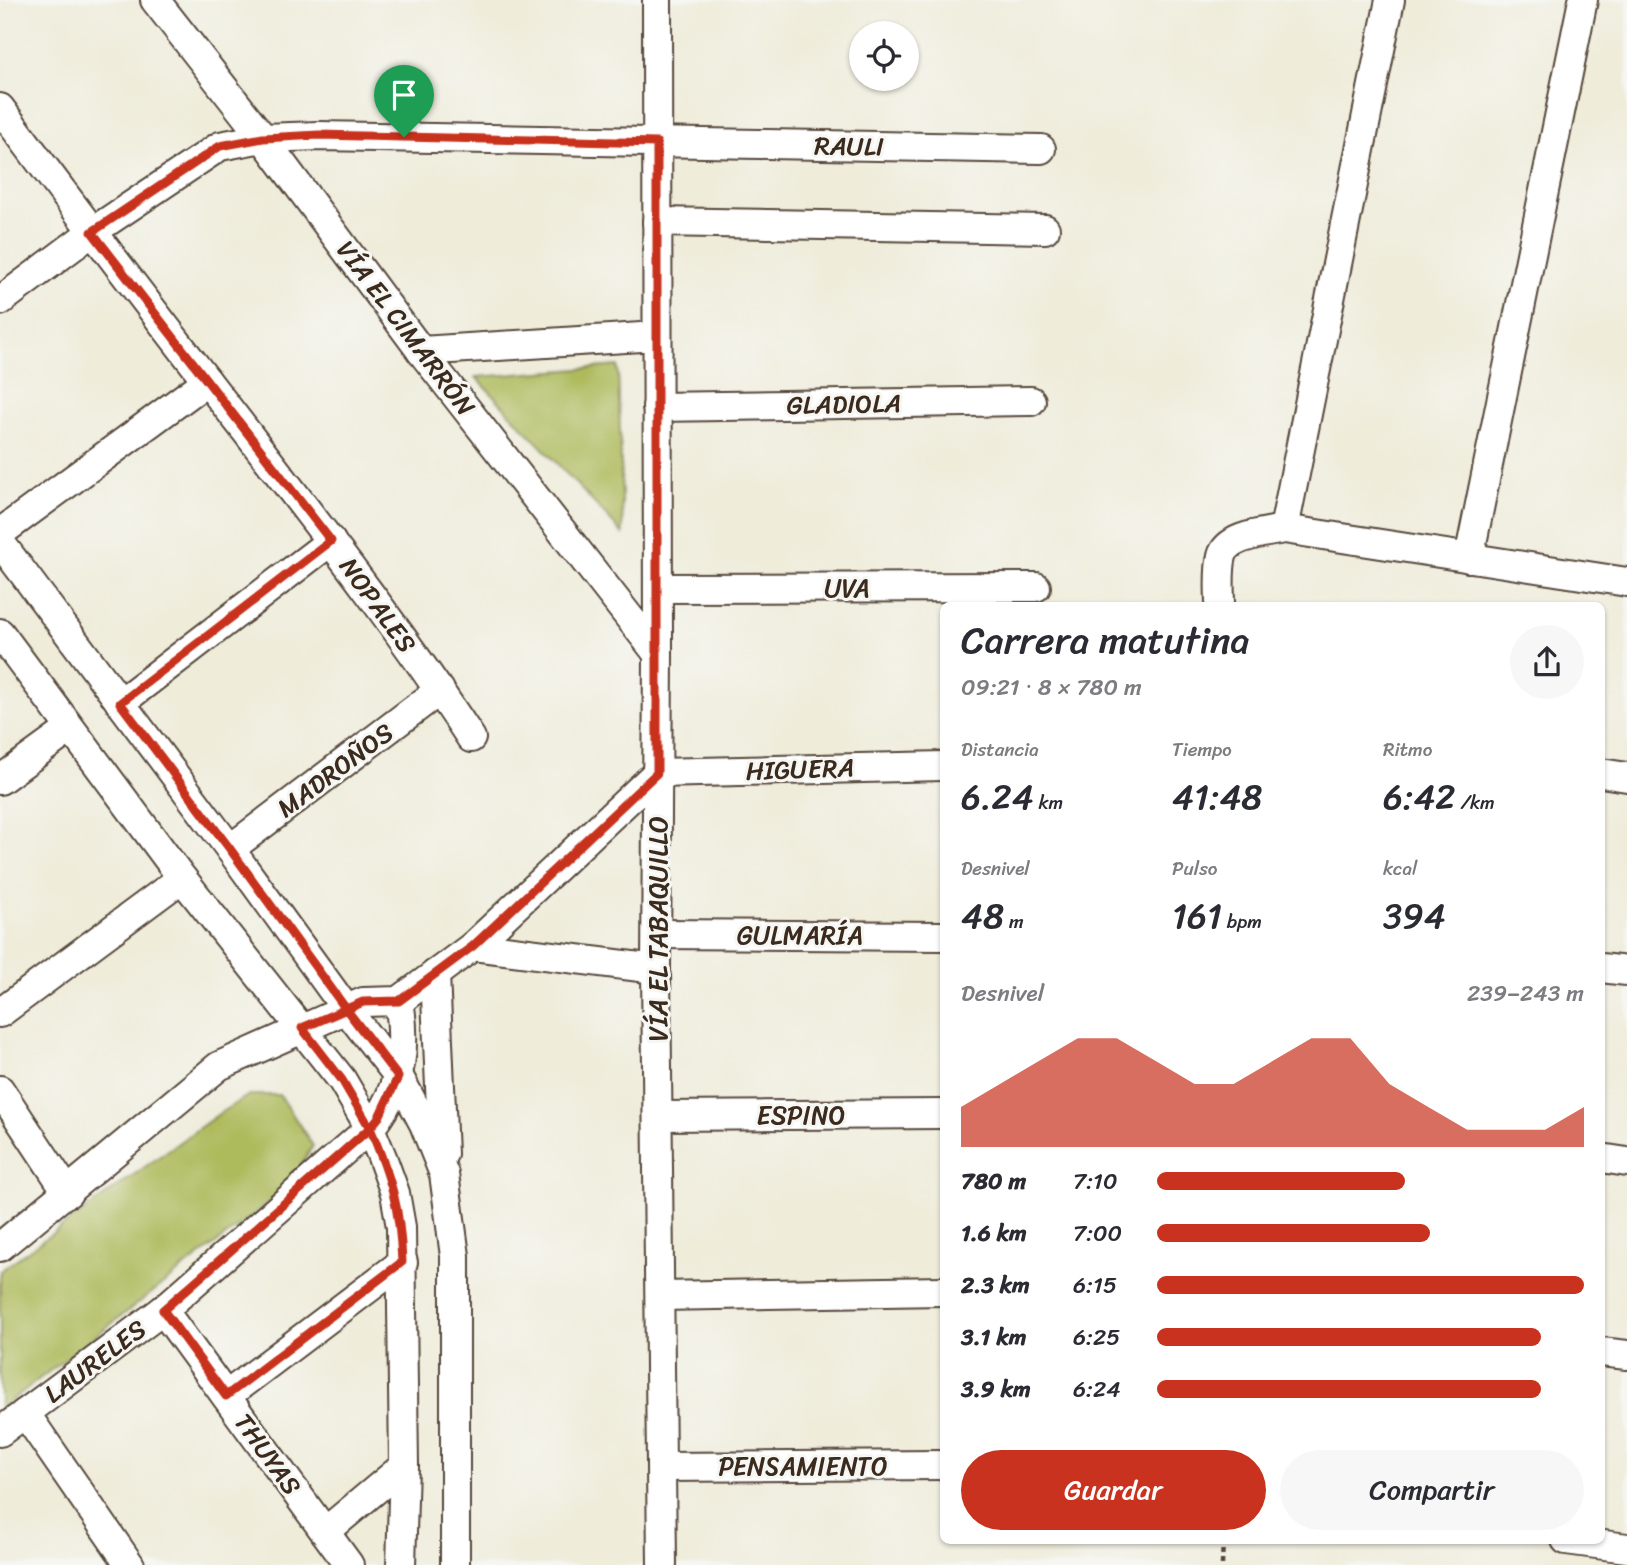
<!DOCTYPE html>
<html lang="es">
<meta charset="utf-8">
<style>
:root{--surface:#fff;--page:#f7f7f7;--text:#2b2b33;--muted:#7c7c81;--accent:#c8321e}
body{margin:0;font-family:Sriracha,sans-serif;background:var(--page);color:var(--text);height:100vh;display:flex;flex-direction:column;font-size:26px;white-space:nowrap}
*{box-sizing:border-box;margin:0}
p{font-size:23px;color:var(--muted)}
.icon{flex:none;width:38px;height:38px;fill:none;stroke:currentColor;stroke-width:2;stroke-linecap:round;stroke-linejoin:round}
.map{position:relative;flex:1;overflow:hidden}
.sheet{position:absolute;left:940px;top:602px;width:665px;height:942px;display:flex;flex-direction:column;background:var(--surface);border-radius:10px;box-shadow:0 2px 5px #0004}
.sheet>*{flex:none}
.controls{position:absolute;left:849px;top:21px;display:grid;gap:14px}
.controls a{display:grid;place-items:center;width:70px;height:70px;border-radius:50%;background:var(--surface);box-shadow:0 2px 5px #0004;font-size:35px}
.pin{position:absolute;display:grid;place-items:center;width:60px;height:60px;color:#fff;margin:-72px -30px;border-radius:50% 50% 50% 0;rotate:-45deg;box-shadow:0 0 7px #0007}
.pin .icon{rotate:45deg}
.round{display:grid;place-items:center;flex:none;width:74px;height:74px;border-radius:37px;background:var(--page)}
.head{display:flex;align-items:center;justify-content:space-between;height:119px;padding:0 21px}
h1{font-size:38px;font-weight:600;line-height:52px}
.figures{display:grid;grid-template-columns:repeat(3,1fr);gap:10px;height:119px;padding:7px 21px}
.figures div{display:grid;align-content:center}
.figures b{font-size:35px;font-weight:600}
.figures small{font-size:19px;font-weight:400}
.figures p{font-size:19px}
.chart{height:196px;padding:14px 21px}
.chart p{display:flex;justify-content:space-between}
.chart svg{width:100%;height:126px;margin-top:7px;fill:var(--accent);opacity:.7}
.action{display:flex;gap:14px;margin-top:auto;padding:14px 21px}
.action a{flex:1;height:80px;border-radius:42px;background:var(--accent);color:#fff;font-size:28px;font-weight:600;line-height:80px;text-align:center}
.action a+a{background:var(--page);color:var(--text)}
ul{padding:0 21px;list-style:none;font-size:23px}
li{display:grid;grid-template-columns:112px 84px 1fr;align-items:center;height:52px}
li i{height:18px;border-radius:9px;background:var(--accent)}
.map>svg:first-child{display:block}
</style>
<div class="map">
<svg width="1627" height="1565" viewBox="0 0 1627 1565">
<rect width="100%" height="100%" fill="#f6f6f2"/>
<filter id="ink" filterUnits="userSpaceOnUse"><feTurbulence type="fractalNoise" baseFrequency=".0143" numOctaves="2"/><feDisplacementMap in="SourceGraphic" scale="14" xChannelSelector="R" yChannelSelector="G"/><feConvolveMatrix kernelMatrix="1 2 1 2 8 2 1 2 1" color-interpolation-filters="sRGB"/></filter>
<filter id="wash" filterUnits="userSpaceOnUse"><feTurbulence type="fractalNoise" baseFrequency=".00686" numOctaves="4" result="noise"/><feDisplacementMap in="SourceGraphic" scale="28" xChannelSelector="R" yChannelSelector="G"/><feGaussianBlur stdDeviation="1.57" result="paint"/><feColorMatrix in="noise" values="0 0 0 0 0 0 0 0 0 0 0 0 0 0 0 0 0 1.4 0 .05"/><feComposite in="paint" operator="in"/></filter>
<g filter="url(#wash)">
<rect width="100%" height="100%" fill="#efecda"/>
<g fill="#aebb5d" stroke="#74723e" stroke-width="2">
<path d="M618 366 623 534 476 377Z"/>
<path d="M249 1095H280L313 1146 289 1184 261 1209 0 1409V1271L220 1113Z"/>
</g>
</g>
<g filter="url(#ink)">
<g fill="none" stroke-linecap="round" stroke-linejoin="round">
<g stroke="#56473a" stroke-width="32">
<g id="minor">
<path d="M155 0 263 138 421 351 658 654"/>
<path d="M657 0 658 654 656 969 662 1565"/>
<path d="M0 108C80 216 162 323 245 430 323 531 401 631 471 738"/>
<path d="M657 222 1045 229"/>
<path d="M0 301 92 232 220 146 263 138 319 136 1041 149"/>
<path d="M421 351 657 336"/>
<path d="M657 407 1031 401"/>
<path d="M1284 529 1390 0"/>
<path d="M0 533 207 381"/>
<path d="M0 542 230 849 346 1009 399 1077 424 1124 444 1174 455 1256V1565"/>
<path d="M1469 558 1583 0"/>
<path d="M658 588 1036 587"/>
<path d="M1220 606C1220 590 1218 571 1222 556 1228 535 1266 533 1284 529L1627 582"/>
<path d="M0 633 182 878 342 1080 370 1128 382 1157 395 1193 401 1227 404 1466 401 1565"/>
<path d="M120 703 331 541"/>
<path d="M1601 773 1627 777"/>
<path d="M0 780 70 729"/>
<path d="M230 849 440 690"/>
<path d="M657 934 943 936"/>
<path d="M473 946 656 969"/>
<path d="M1601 968 1627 971"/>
<path d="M435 974 443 1154"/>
<path d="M0 1013 182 878"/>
<path d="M0 1090 68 1193"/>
<path d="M659 1116 943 1114"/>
<path d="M1601 1158 1627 1162"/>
<path d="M0 1247 219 1066 363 1002 399 1001 473 946 657 773 943 766"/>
<path d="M660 1296 943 1291"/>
<path d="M163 1310 349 1565"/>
<path d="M1601 1352 1627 1355"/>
<path d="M226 1396 403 1262"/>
<path d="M25 1413 130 1565"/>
<path d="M0 1432 163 1310 370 1128C401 1092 407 1047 399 1001"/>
<path d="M662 1467 943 1465"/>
<path d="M325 1532 404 1466"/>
<path d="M1566 1540 1627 1548"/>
</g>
</g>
<path stroke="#56473a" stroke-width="4.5" stroke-dasharray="5 5" stroke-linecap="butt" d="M1222 1565 1223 1540"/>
<use href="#minor" stroke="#fff" stroke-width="28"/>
</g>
</g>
<g fill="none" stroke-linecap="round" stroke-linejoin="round" filter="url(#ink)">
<g stroke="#fff" stroke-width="14">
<path id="route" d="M404 137 319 135 263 138 220 146 92 232 331 541 120 703 230 849 346 1009 398 1077 379 1117 370 1128C391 1178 400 1207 402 1262L226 1396 163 1310 370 1128 342 1080 302 1028 363 1002 399 1001 473 946 657 773V143L404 137"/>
</g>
<use href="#route" stroke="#c8321e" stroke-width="9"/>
</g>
<g text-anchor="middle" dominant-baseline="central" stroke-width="6" stroke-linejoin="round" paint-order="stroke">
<g font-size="26" fill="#3b2a1e" stroke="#f6f6f2">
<text transform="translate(849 146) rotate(1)">RAULI</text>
<text transform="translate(406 328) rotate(53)">VÍA EL CIMARRÓN</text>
<text transform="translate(844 404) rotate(-1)">GLADIOLA</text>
<text x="847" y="588">UVA</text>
<text transform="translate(378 605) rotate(54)">NOPALES</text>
<text transform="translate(800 769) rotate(-2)">HIGUERA</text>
<text transform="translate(335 770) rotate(-37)">MADROÑOS</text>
<text transform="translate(658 929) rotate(-90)">VÍA EL TABAQUILLO</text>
<text x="800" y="935">GULMARÍA</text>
<text x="801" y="1115">ESPINO</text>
<text transform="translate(95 1361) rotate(-37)">LAURELES</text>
<text transform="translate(268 1454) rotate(54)">THUYAS</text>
<text x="803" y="1466">PENSAMIENTO</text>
</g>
</g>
</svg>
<div class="controls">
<a><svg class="icon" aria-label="locate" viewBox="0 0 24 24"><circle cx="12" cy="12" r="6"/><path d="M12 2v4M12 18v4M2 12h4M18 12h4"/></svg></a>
</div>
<div class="pin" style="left:404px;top:137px;background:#1e9e55"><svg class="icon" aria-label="arrive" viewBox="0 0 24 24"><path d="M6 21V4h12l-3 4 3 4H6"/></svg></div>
<section class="sheet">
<div class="head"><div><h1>Carrera matutina</h1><p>09:21 · 8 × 780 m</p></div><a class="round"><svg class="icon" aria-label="share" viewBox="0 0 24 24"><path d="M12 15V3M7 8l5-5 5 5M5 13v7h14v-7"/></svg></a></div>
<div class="figures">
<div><p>Distancia</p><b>6.24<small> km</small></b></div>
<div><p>Tiempo</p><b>41:48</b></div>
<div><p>Ritmo</p><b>6:42<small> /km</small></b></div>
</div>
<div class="figures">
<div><p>Desnivel</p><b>48<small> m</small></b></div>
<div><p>Pulso</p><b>161<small> bpm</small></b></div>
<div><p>kcal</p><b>394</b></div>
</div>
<div class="chart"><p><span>Desnivel</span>239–243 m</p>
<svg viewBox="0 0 160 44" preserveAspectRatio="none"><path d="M0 44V30L10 22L20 14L30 6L40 6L50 14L60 22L70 22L80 14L90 6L100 6L110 22L120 30L130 38L140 38L150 38L160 30V44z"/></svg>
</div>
<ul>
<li><b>780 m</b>7:10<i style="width:58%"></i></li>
<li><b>1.6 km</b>7:00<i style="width:64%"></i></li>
<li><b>2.3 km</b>6:15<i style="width:100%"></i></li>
<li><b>3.1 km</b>6:25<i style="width:90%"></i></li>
<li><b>3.9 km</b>6:24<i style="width:90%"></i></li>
</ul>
<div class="action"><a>Guardar</a><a>Compartir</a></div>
</section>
</div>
